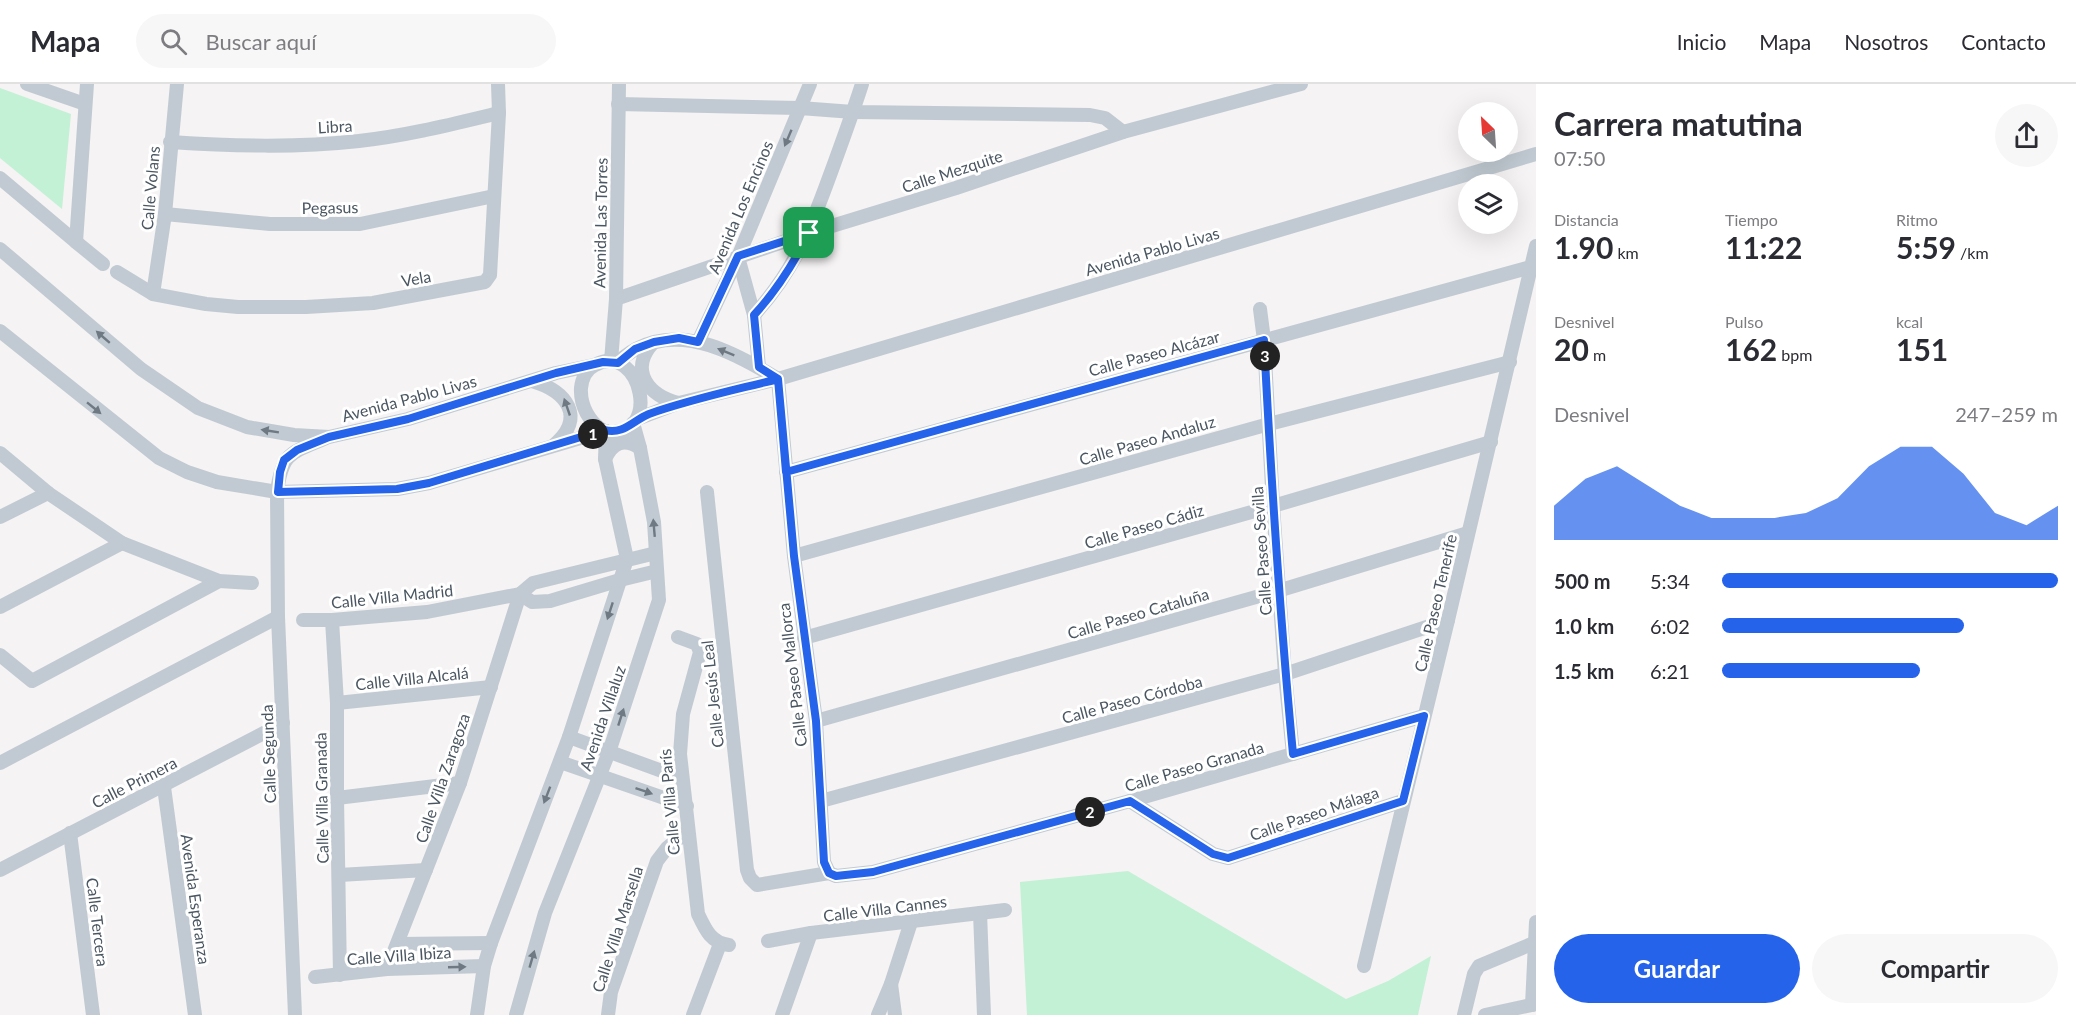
<!DOCTYPE html>
<html lang="es">
<meta charset="utf-8">
<style>
:root{--surface:#fff;--page:#f7f7f7;--text:#2b2b33;--muted:#7c7c81;--line:#e1e1e2;--accent:#2563eb}
body{margin:0;font-family:Lato,sans-serif;background:var(--page);color:var(--text);height:100vh;display:flex;flex-direction:column;font-size:22px;white-space:nowrap}
*{box-sizing:border-box;margin:0}
p{font-size:20px;color:var(--muted)}
.icon{flex:none;width:33px;height:33px;fill:none;stroke:currentColor;stroke-width:2;stroke-linecap:round;stroke-linejoin:round}
.map{position:relative;flex:1;overflow:hidden}
.drawer{display:flex;flex-direction:column;background:var(--surface);width:540px}
.drawer>*{flex:none}
.needle{width:39px;rotate:335deg}
.buttons{position:absolute;left:1458px;top:18px;display:grid;gap:12px}
.buttons a{display:grid;place-items:center;width:60px;height:60px;border-radius:50%;background:var(--surface);box-shadow:0 6px 24px #0002;font-size:30px}
.pin{position:absolute;display:grid;place-items:center;width:51px;height:51px;color:#fff;margin:-26px;border-radius:12px;box-shadow:0 3px 9px #0006}
.km{position:absolute;width:30px;height:30px;margin:-15px;border-radius:50%;background:#222;color:#fff;font-size:16px;line-height:30px;text-align:center}
.round{display:grid;place-items:center;flex:none;width:63px;height:63px;border-radius:32px;background:var(--page)}
.headline{display:flex;align-items:center;justify-content:space-between;height:102px;padding:0 18px}
h1{font-size:33px;font-weight:700;line-height:45px}
.stats{display:grid;grid-template-columns:repeat(3,1fr);gap:9px;height:102px;padding:6px 18px}
.stats div{display:grid;align-content:center}
.stats b{font-size:30px;font-weight:700}
.stats small{font-size:16px;font-weight:400}
.stats p{font-size:16px}
.chart{height:168px;padding:12px 18px}
.chart p{display:flex;justify-content:space-between}
.chart svg{width:100%;height:108px;margin-top:6px;fill:var(--accent);opacity:.7}
.action{display:flex;gap:12px;margin-top:auto;padding:12px 18px}
.action a{flex:1;height:69px;border-radius:36px;background:var(--accent);color:#fff;font-size:24px;font-weight:700;line-height:69px;text-align:center}
.action a+a{background:var(--page);color:var(--text)}
ul{padding:0 18px;list-style:none;font-size:20px}
li{display:grid;grid-template-columns:96px 72px 1fr;align-items:center;height:45px}
li i{height:15px;border-radius:8px;background:var(--accent)}
header{display:flex;align-items:center;gap:36px;box-sizing:border-box;height:84px;padding:0 30px;background:var(--surface);border-bottom:2px solid var(--line)}
header strong{font-size:28px}
nav{display:flex;gap:33px;margin-inline-start:auto;font-size:21px}
.search{width:420px;height:54px;background:var(--page);display:flex;align-items:center;gap:15px;box-sizing:border-box;padding:0 21px;border-radius:33px;color:var(--muted);font-size:22px}
main{display:flex;flex:1;min-height:0}
.map>svg:first-child{display:block}
</style>
<header>
<strong>Mapa</strong>
<div class="search"><svg class="icon" aria-label="search" viewBox="0 0 24 24"><circle cx="10" cy="10" r="6"/><path d="M15 15l6 6"/></svg>Buscar aquí</div>
<nav><a>Inicio</a><a>Mapa</a><a>Nosotros</a><a>Contacto</a></nav>
</header>
<main>
<div class="map">
<svg width="1536" height="931" viewBox="0 0 1536 931">
<rect width="100%" height="100%" fill="#f5f3f3"/>
<g fill="#c3f1d5">
<path d="M0 4 71 30 62 125 0 74Z"/>
<path d="M1128 787 1346 915 1388 897 1431 872 1418 931H1027L1020 798Z"/>
</g>
<g fill="none" stroke-linecap="round" stroke-linejoin="round">
<g stroke="#c1cad2" stroke-width="14">
<path d="M27 0 85 20"/>
<path d="M618 20 800 24 853 28 1090 31 1105 34 1123 48"/>
<path d="M170 58C233 62 296 64 359 57 406 52 453 40 499 29"/>
<path d="M0 94 76 158 87 0"/>
<path d="M165 130 270 140H360L494 112"/>
<path d="M76 158 103 180"/>
<path d="M0 165 141 285 198 324 247 343 294 351 329 353 408 335 556 289 594 281"/>
<path d="M738 173 754 231 759 283"/>
<path d="M117 188 153 210 206 220 238 223H306L373 219 485 198 490 191 499 29 498 0"/>
<path d="M153 210 165 130 177 0"/>
<path d="M616 215 809 149 956 104 1123 48 1301 0"/>
<path d="M1260 225 1264 256 1273 422 1285 590 1293 670"/>
<path d="M754 231C794 187 810 146 830 91 841 61 852 31 862 0"/>
<path d="M0 247 159 374 187 388 217 398 277 408 397 405 429 399 604 347C664 359 642 256 595 281 587 285 582 294 581 304 580 321 589 339 604 347"/>
<path d="M698 258 738 173 810 0"/>
<path d="M653 259C628 286 649 313 679 319"/>
<path d="M611 277 616 215 619 0"/>
<path d="M617 278C623 274 630 268 636 265 684 240 737 270 778 295"/>
<path d="M778 295 794 472 816 637 824 778 829 789"/>
<path d="M532 297C566 307 587 333 554 361"/>
<path d="M637 335 679 319 778 295 1536 70"/>
<path d="M0 369 48 409 122 459 219 497 252 499"/>
<path d="M605 375C613 358 624 354 640 364"/>
<path d="M786 388 1531 183"/>
<path d="M707 408 747 786 750 794 757 801 829 789 836 792 873 788 1130 717 1424 632"/>
<path d="M0 433 48 409"/>
<path d="M794 472 1269 340 1510 278"/>
<path d="M520 510 532 518 550 517 620 496 657 487"/>
<path d="M0 523 122 459"/>
<path d="M303 536H332L427 528 520 510 533 499 656 469"/>
<path d="M332 536 337 619V714L340 891"/>
<path d="M678 553 697 560 700 568 683 630 680 670 698 830C705 845 711 859 729 861"/>
<path d="M804 554 1273 422 1491 358"/>
<path d="M0 571 32 597 219 497"/>
<path d="M337 619 491 603"/>
<path d="M816 637 1281 506 1468 449"/>
<path d="M569 653 681 694"/>
<path d="M560 678 687 722"/>
<path d="M0 679 278 533"/>
<path d="M164 703 195 931"/>
<path d="M337 714 460 699"/>
<path d="M821 717 1285 590 1448 536"/>
<path d="M1130 717 1213 770 1228 774 1403 717"/>
<path d="M70 749 93 931"/>
<path d="M0 786 283 639"/>
<path d="M339 791 426 786"/>
<path d="M980 829 984 931"/>
<path d="M768 857 811 849 1005 826"/>
<path d="M398 860 491 859"/>
<path d="M1364 882 1448 536 1536 162"/>
<path d="M387 885 460 699 520 510"/>
<path d="M315 893 387 885 484 882"/>
<path d="M891 900 895 931"/>
<path d="M1532 921 1536 838"/>
<path d="M295 931 278 533 277 408C282 368 291 369 326 354"/>
<path d="M477 931 484 882 491 859 569 653 627 475 605 375 606 347"/>
<path d="M516 931 545 829 609 668 659 516 654 438 640 364 633 339"/>
<path d="M608 931 611 908 657 777 667 764 688 747"/>
<path d="M693 931 720 860"/>
<path d="M782 931 811 849"/>
<path d="M878 931 891 900 911 838"/>
<path d="M1464 931 1474 890 1479 882 1534 859"/>
<path d="M1485 931 1536 920"/>
</g>
</g>
<defs><path id="oneway-solid" d="M-6-.8H1V-3.2L6.5 0L1 3.2V.8H-6Z" transform="scale(1.5)"/></defs>
<g fill="#6e7983">
<use href="#oneway-solid" transform="translate(788 54) rotate(113)"/>
<use href="#oneway-solid" transform="translate(103 253) rotate(-139)"/>
<use href="#oneway-solid" transform="translate(726 268) rotate(-158)"/>
<use href="#oneway-solid" transform="translate(567 323) rotate(-109)"/>
<use href="#oneway-solid" transform="translate(94 324) rotate(39)"/>
<use href="#oneway-solid" transform="translate(270 347) rotate(-171)"/>
<use href="#oneway-solid" transform="translate(654 444) rotate(-95)"/>
<use href="#oneway-solid" transform="translate(610 527) rotate(108)"/>
<use href="#oneway-solid" transform="translate(621 633) rotate(-72)"/>
<use href="#oneway-solid" transform="translate(644 707) rotate(19)"/>
<use href="#oneway-solid" transform="translate(547 711) rotate(111)"/>
<use href="#oneway-solid" transform="translate(532 875) rotate(-74)"/>
<use href="#oneway-solid" transform="translate(457 883) rotate(-2)"/>
</g>
<g fill="none" stroke-linecap="round" stroke-linejoin="round">
<g stroke="#fff" stroke-width="12">
<path id="route" d="M809 149 738 172 698 258 679 254 654 258 635 265 618 279 603 278 556 289 408 335 329 353 297 366 284 376 280 388 278 408 397 405 429 399 604 346C624 351 632 337 649 330 691 315 735 306 778 295L794 472 816 637 824 778 829 789 836 792 873 788 1130 717 1213 770 1228 774 1403 717 1424 632 1293 670C1280 533 1271 394 1264 256L786 388 778 295 759 283 754 231C777 206 794 179 809 149"/>
</g>
<use href="#route" stroke="#2563eb" stroke-width="8"/>
</g>
<g text-anchor="middle" dominant-baseline="central" stroke-width="6" stroke-linejoin="round" paint-order="stroke">
<g font-size="16" fill="#4a5661" stroke="#fff">
<text transform="translate(335 42) rotate(-3)">Libra</text>
<text transform="translate(952 87) rotate(-18)">Calle Mezquite</text>
<text transform="translate(150 104) rotate(-85)">Calle Volans</text>
<text transform="translate(330 123) rotate(-1)">Pegasus</text>
<text transform="translate(740 123) rotate(-67)">Avenida Los Encinos</text>
<text transform="translate(600 139) rotate(-89)">Avenida Las Torres</text>
<text transform="translate(1152 167) rotate(-16)">Avenida Pablo Livas</text>
<text transform="translate(416 194) rotate(-10)">Vela</text>
<text transform="translate(1154 269) rotate(-15)">Calle Paseo Alcázar</text>
<text transform="translate(409 314) rotate(-15)">Avenida Pablo Livas</text>
<text transform="translate(1147 356) rotate(-16)">Calle Paseo Andaluz</text>
<text transform="translate(1144 442) rotate(-16)">Calle Paseo Cádiz</text>
<text transform="translate(1261 467) rotate(-94)">Calle Paseo Sevilla</text>
<text transform="translate(392 512) rotate(-6)">Calle Villa Madrid</text>
<text transform="translate(1435 519) rotate(-77)">Calle Paseo Tenerife</text>
<text transform="translate(1138 529) rotate(-16)">Calle Paseo Cataluña</text>
<text transform="translate(792 591) rotate(-97)">Calle Paseo Mallorca</text>
<text transform="translate(412 594) rotate(-6)">Calle Villa Alcalá</text>
<text transform="translate(712 610) rotate(-96)">Calle Jesús Leal</text>
<text transform="translate(1132 615) rotate(-15)">Calle Paseo Córdoba</text>
<text transform="translate(602 634) rotate(-71)">Avenida Villaluz</text>
<text transform="translate(268 670) rotate(-92)">Calle Segunda</text>
<text transform="translate(1194 682) rotate(-16)">Calle Paseo Granada</text>
<text transform="translate(442 694) rotate(-71)">Calle Villa Zaragoza</text>
<text transform="translate(134 698) rotate(-27)">Calle Primera</text>
<text transform="translate(321 714) rotate(-91)">Calle Villa Granada</text>
<text transform="translate(669 718) rotate(-95)">Calle Villa París</text>
<text transform="translate(1314 729) rotate(-19)">Calle Paseo Málaga</text>
<text transform="translate(196 815) rotate(82)">Avenida Esperanza</text>
<text transform="translate(885 824) rotate(-7)">Calle Villa Cannes</text>
<text transform="translate(98 838) rotate(83)">Calle Tercera</text>
<text transform="translate(617 845) rotate(-72)">Calle Villa Marsella</text>
<text transform="translate(399 871) rotate(-4)">Calle Villa Ibiza</text>
</g>
</g>
</svg>
<div class="buttons">
<a><svg class="needle" viewBox="-14 -14 28 28"><path d="M0-13l5 13h-10z" fill="#e53935"/><path d="M0 13l5-13h-10z" fill="#7c7c81"/></svg></a>
<a><svg class="icon" aria-label="layers" viewBox="0 0 24 24"><path d="M12 4l9 5-9 5-9-5zM3 14l9 5 9-5"/></svg></a>
</div>
<div class="pin" style="left:809px;top:149px;background:#1e9e55"><svg class="icon" aria-label="arrive" viewBox="0 0 24 24"><path d="M6 21V4h12l-3 4 3 4H6"/></svg></div>
<b class="km" style="left:593px;top:350px">1</b>
<b class="km" style="left:1090px;top:728px">2</b>
<b class="km" style="left:1265px;top:272px">3</b>
</div>
<section class="drawer">
<div class="headline"><div><h1>Carrera matutina</h1><p>07:50</p></div><a class="round"><svg class="icon" aria-label="share" viewBox="0 0 24 24"><path d="M12 15V3M7 8l5-5 5 5M5 13v7h14v-7"/></svg></a></div>
<div class="stats">
<div><p>Distancia</p><b>1.90<small> km</small></b></div>
<div><p>Tiempo</p><b>11:22</b></div>
<div><p>Ritmo</p><b>5:59<small> /km</small></b></div>
</div>
<div class="stats">
<div><p>Desnivel</p><b>20<small> m</small></b></div>
<div><p>Pulso</p><b>162<small> bpm</small></b></div>
<div><p>kcal</p><b>151</b></div>
</div>
<div class="chart"><p><span>Desnivel</span>247–259 m</p>
<svg viewBox="0 0 160 44" preserveAspectRatio="none"><path d="M0 44V30L10 19L20 14L30 22L40 30L50 35L60 35L70 35L80 33L90 27L100 14L110 6L120 6L130 17L140 33L150 38L160 30V44z"/></svg>
</div>
<ul>
<li><b>500 m</b>5:34<i style="width:100%"></i></li>
<li><b>1.0 km</b>6:02<i style="width:72%"></i></li>
<li><b>1.5 km</b>6:21<i style="width:59%"></i></li>
</ul>
<div class="action"><a>Guardar</a><a>Compartir</a></div>
</section>
</main>
